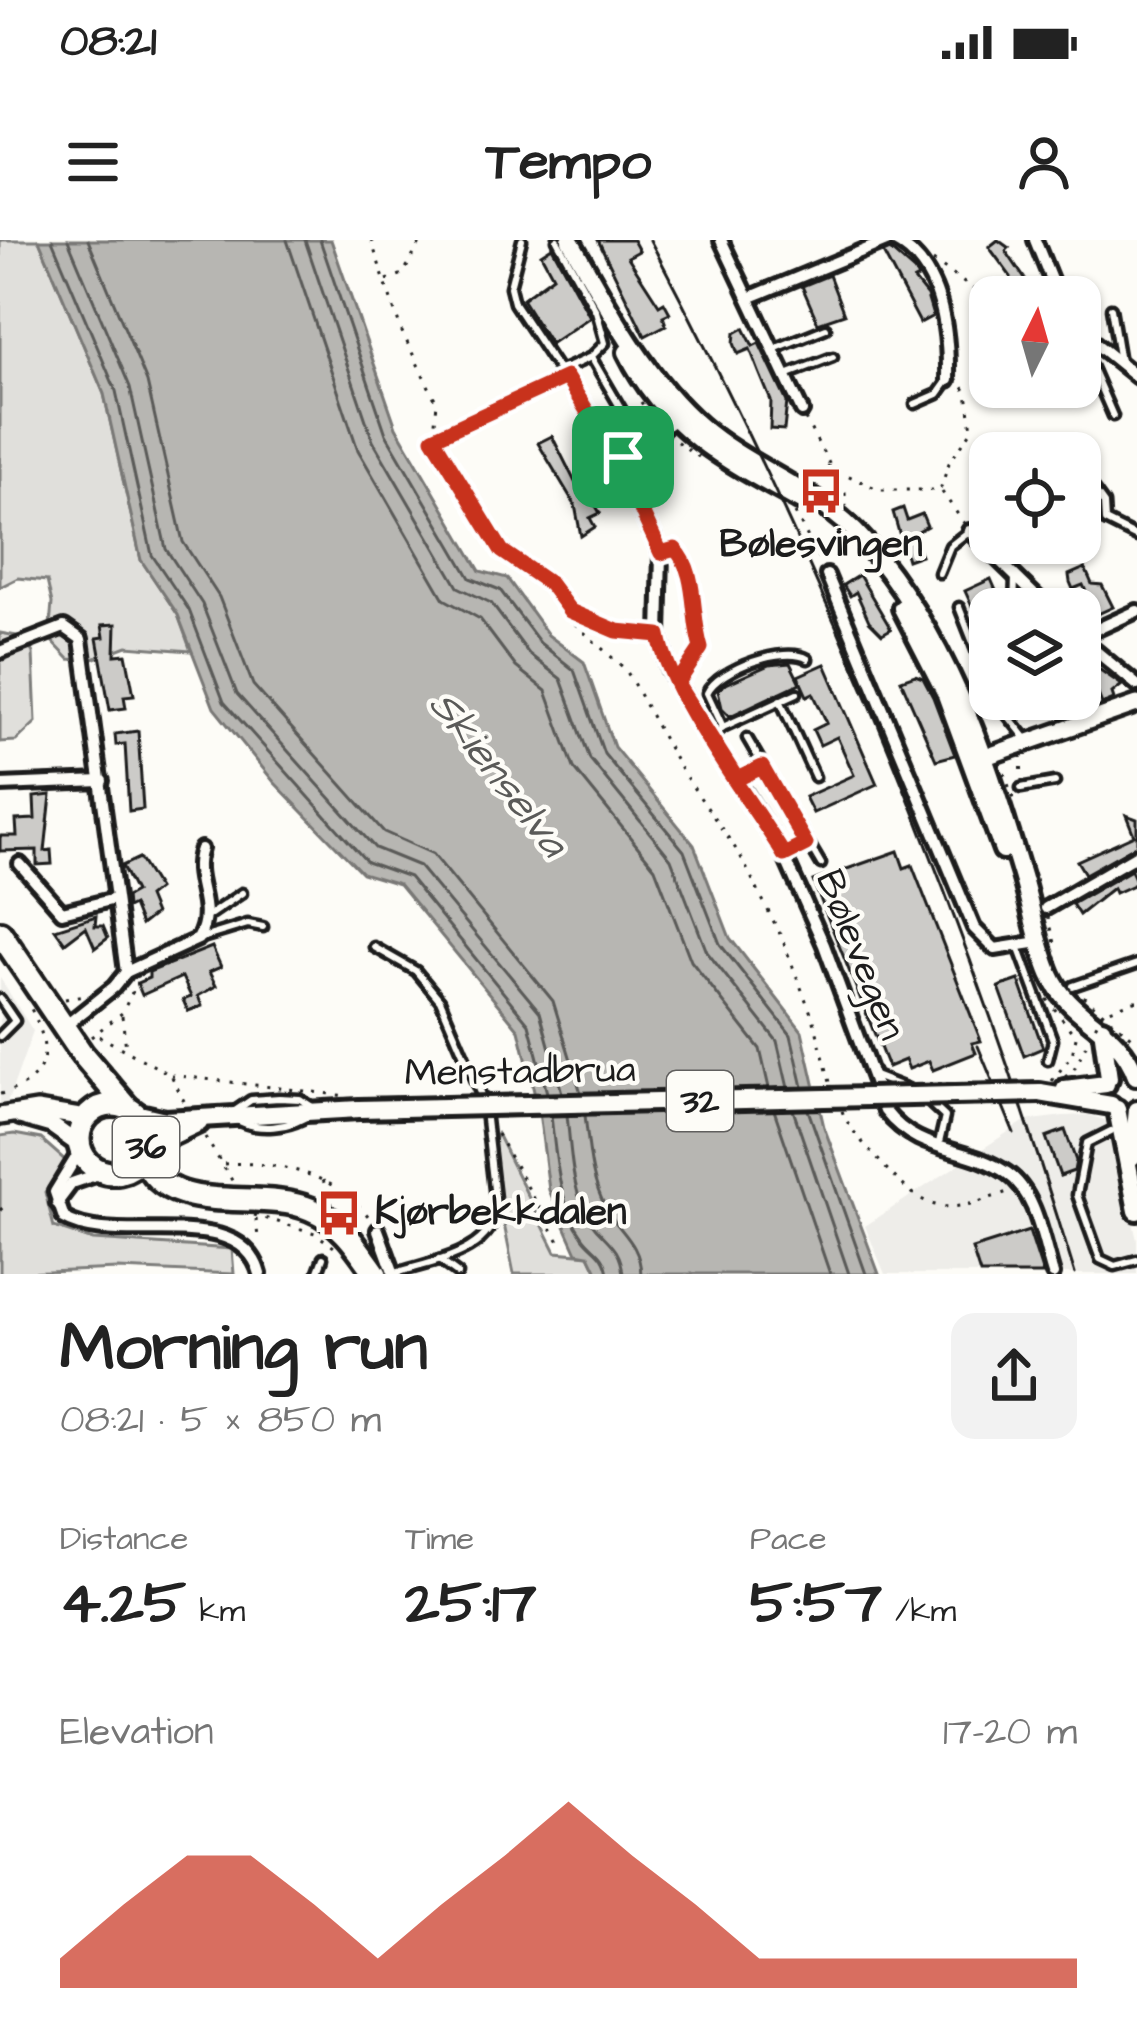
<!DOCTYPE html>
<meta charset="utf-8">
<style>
:root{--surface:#fff;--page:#f2f2f2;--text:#222;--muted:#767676;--accent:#c8321e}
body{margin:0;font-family:"Architects Daughter",sans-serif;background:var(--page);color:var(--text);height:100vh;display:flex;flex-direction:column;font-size:45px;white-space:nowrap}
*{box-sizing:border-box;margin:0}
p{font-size:39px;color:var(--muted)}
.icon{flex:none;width:66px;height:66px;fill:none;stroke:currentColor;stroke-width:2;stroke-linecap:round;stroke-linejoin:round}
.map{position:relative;height:1034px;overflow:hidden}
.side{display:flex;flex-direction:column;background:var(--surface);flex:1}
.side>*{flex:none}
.needle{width:78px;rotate:5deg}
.buttons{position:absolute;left:969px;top:36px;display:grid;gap:24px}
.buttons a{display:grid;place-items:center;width:132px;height:132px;border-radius:24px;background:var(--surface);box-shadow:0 3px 9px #0004;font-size:60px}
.pin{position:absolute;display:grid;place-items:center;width:102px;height:102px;color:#fff;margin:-51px;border-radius:24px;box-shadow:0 6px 18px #0006}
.round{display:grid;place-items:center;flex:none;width:126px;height:126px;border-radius:24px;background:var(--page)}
.head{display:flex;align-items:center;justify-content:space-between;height:204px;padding:0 60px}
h1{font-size:66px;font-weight:700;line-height:90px}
.figures{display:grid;grid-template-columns:repeat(3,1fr);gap:18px;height:204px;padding:12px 60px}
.figures div{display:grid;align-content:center}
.figures b{font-size:60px;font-weight:700}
.figures small{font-size:33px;font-weight:400}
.figures p{font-size:33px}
.chart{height:336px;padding:24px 60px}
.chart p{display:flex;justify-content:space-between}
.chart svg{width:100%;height:216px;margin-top:12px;fill:var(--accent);opacity:.7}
.status{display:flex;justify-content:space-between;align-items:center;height:84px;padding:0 60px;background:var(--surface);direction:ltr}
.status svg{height:33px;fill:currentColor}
header{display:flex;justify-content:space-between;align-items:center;height:156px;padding:0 60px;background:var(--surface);font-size:54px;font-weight:700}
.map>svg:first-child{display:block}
</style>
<div class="status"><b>08:21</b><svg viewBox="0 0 49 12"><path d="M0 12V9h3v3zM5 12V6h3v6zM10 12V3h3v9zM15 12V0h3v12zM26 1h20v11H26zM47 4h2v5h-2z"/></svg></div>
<header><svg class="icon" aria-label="menu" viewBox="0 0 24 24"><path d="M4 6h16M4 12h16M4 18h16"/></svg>Tempo<svg class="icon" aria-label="person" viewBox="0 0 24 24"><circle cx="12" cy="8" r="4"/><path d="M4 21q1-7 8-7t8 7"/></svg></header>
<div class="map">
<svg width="1137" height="1034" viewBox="0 0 1137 1034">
<rect width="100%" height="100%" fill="#fdfcf7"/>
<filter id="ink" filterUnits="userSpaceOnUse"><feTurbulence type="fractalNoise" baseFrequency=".00833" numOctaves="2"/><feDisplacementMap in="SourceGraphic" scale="24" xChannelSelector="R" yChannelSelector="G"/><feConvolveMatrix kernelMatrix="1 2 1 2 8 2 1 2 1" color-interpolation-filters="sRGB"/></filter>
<g filter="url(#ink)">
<g fill="#eeede9">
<path d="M0 738 33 791 0 883Z"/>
<path d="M1063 876 1089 875 1110 882 1137 1000V1034H885L865 986 1025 881Z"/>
</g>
<g fill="#e0dfdb" stroke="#7e7e7c" stroke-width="3">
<path d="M0 0H39L104 154 141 320 178 375 191 411 127 406 88 421 69 419 49 398 52 363 47 341 18 338 0 347Z"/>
<path d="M0 393 23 397 33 413 36 482 16 501 0 502Z"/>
<path d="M14 894 41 899 66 921 45 952 54 987 93 1000 232 1009 234 1034 118 1029 0 1034V896Z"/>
<path d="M497 894 556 1012 589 1015 598 1034H514L489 909Z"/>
</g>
<path fill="#b7b6b2" stroke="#797876" stroke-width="3" d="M39 0H331L396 187 480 331 507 338 548 395 584 422 614 507 694 605 730 698 802 791 824 887 879 1034H598L589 1015 577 1013 549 950 539 872 519 790 399 644 362 633 274 542 214 468 178 375 141 320 104 154Z"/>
<path fill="#fdfcf7" d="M821 845 825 865 533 872 528 853Z"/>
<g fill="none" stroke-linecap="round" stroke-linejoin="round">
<g stroke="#5a5a58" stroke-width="3">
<path d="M52 0 116 151 152 315 189 370 224 462 367 622 409 637 529 784 547 853"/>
<path d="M68 0 130 147 166 309 202 364 237 454 375 608 419 626 540 772 562 853"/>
<path d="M88 0 147 142 183 302 219 357 253 445 384 592 433 614 553 761 581 853"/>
<path d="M287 0 358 210 444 359 480 379 516 427 546 451 574 528 655 628 691 721 760 809 769 848"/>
<path d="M305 0 373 201 458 347 491 363 529 414 561 439 590 519 671 619 707 712 777 801 788 848"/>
<path d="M320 0 386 194 470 338 500 350 540 403 574 430 604 514 684 611 720 704 791 795 803 847"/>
<path d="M774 870 830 1034"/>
<path d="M793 870 849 1034"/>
<path d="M808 870 866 1034"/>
<path d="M567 875C571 910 571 959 595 987 609 1003 621 1009 623 1034"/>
<path d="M585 875C589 907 590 939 606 968 619 992 640 1002 641 1034"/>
<path d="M551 876C556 916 558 963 583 997 593 1011 605 1012 608 1034"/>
</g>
</g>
<g fill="#cccbc8" stroke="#1c1c1c" stroke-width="3">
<path d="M598 0H633L639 11 628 17 659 65 664 62 670 73 663 76 666 85 645 96Z"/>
<path d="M998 0 1009 8 1006 11 1037 57H1018L1010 47 1011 37 989 7Z"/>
<path d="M552 7 590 77 550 104 522 59 553 36 541 14Z"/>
<path d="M890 10 914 31 918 38 914 40 927 56 933 76 920 83 883 13Z"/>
<path d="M829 35 844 74 818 83 802 46Z"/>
<path d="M744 88 753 106 759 103 787 162 784 190 770 189 771 161 759 132 750 109 738 114 734 103 735 93Z"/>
<path d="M552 196 581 254 590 256 600 273 590 278 595 287 581 296 575 265 538 203Z"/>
<path d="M903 268 907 280 922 274 927 286 913 294 921 315 907 320 893 272Z"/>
<path d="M1085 328 1092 344 1102 345 1113 367 1089 378 1083 366 1091 363 1083 345 1073 349 1070 342 1069 335Z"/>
<path d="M859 335 891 389 882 394 869 381 856 352 850 356 843 345Z"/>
<path d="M991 339 1004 369H990V406L965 351Z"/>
<path d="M116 384 115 415 126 414 134 455 124 456 126 468 110 470 97 398 104 397 102 385Z"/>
<path d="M1084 419 1122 445 1112 453 1114 459 1102 464Z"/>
<path d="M790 423 800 443 730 476 722 468 718 450 724 445 769 425Z"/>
<path d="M825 424 877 544 813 573 805 557 854 535 837 497 820 505 813 490 827 483 813 453 807 456 798 436Z"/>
<path d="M915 435 923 438 933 457 955 515 936 520 901 440Z"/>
<path d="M138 491 143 569 129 571 125 504 116 505 115 494Z"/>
<path d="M51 555 45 611 51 610 52 624 37 625V610L0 611V596H17L16 580 35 579 34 557Z"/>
<path d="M1126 575 1137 579V605L1085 634 1077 621 1134 595Z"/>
<path d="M898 611 904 628 912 625 981 801 972 803 976 813 933 830 929 821 909 829 905 820 888 827 813 641Z"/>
<path d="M139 618 158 649 148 657 155 674 141 685 133 665 127 668 126 657 135 652 122 626Z"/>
<path d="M1131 630 1137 643 1115 653 1113 648 1079 675 1072 664Z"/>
<path d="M96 676 95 686H103L108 698 95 708 86 687 65 703 55 689Z"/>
<path d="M212 707 221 727 209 732 216 746 198 756 202 766 188 771 183 760 191 757 182 737 142 755 137 743 149 738V732Z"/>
<path d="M1019 740 1043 808 1024 816 999 747Z"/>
<path d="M1065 890 1076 921 1074 931 1060 936 1046 897Z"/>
<path d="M1029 991 1043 1034H980L972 1009Z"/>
</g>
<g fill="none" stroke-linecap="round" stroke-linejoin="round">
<g stroke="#1c1c1c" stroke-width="15">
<g id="lane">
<path d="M522 0 510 47 514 63 606 202 623 217"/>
<path d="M557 0 596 71 605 103 591 117 562 130"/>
<path d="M1111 68 1120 122"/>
<path d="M1086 97 1082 105 1113 176"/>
<path d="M774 109 826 88"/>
<path d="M591 117 630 184"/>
<path d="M786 135 833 117"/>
<path d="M915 164 938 154 948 140"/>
<path d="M433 198 502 311 550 344 570 371 617 391 659 395"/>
<path d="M1088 242 1104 264 1105 281 1137 297"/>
<path d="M588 248 602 252 629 244"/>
<path d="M661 313 675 309C698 331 691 377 701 408"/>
<path d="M939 333 950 306 969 291"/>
<path d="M959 367 990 446"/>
<path d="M1014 369 1015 337"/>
<path d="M978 417 990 413"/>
<path d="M995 459 1028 501"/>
<path d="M780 460 815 537"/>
<path d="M723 487 707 453C718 429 785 405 808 419"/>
<path d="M711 498 723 487 797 453"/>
<path d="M747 498 821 624"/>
<path d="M738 539 762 527"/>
<path d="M1021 548 1055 542"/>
<path d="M784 615 806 604"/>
<path d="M208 676 242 653"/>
<path d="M202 698 248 684 263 687"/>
<path d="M374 707 416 731 440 760 484 862 496 967C494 1013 433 1021 396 1033"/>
<path d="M1019 709 1053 800 1048 820"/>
<path d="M1073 746 1137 724"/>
<path d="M0 759 15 781 0 796"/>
<path d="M872 835 908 849"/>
<path d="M279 858 300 859 317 870C292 889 255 894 229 875L251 860Z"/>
<path d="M929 862 945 877 938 907"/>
<path d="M1111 891 1087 903 1077 955 1100 1019 1115 1026 1137 1020"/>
<path d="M439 1020 458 1034"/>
<path d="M317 1034 323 1018"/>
</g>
</g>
<g stroke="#1c1c1c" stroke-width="20">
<g id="street">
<path d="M721 0 802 171"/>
<path d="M893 0C942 25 949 92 948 140"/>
<path d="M1035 0 1058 57"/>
<path d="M751 57 889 0"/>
<path d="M1080 91 1137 137"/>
<path d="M678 177 623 217 629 244 661 313 659 395 669 431 784 615 824 705 885 871C919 915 966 905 1007 933 1037 953 1043 1003 1053 1034"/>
<path d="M969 291 1049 369"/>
<path d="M827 335 974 688 995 709 1039 702"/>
<path d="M1080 397 1137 371"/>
<path d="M1080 398 1137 445"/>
<path d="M0 412 64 387 81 399 126 732 114 747 64 787"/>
<path d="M0 545 102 541"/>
<path d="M20 624 62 672 115 659"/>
<path d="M1046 668 1137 615"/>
<path d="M126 732 198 699C217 666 189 641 201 609"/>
<path d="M80 911 55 952 64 978C117 1010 240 960 260 1034"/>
<path d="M57 963 72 943 104 932"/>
<path d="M378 990 394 1034"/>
</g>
</g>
<g stroke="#1c1c1c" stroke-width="24">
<g id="secondary">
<path d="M974 521 1137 464"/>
<path d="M0 876 37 870 86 878"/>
<path d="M20 876 51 885 79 905"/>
</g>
</g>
<g stroke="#1c1c1c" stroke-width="26">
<g id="primary">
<path d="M570 0C606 64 644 138 700 186 752 231 818 249 864 301 946 395 985 511 1020 629 1031 663 1036 701 1050 734 1070 781 1118 785 1136 836"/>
<path d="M627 112C665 189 727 221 799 260"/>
<path d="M902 368 945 452 1003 610"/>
<path d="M1102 788 1109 838"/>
<path d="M1065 849 1106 844"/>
<path d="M1040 853 1111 865"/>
<path d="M1117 869 1137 971"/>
<path d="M135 873 165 880 359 869"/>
<path d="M146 908 199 883"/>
<path d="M1132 917 1137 870"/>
</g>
</g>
<g stroke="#1c1c1c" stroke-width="30">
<g id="highway">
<path d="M0 693 82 814 128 868"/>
<circle cx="113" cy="899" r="34"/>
<path d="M143 916C167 981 257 947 310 969 342 982 357 1007 376 1034"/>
</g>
</g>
<g stroke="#1c1c1c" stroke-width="3" stroke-dasharray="3 9" stroke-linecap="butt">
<path d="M371 0 401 90 437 163 434 191"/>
<path d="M933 21 990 61"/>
<path d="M387 40 403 34 422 0"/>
<path d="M641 162 652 179"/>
<path d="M805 179 845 253 846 266"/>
<path d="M440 195 557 141"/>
<path d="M667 195 699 217"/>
<path d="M827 226 880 250H940L949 223 972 190 967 153 957 139"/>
<path d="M942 252 964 283"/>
<path d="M795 273 824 328"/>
<path d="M575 384 626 430 679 527 740 615 781 696 814 781 831 846"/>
<path d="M683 438 697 416"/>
<path d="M1021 515 1022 541"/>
<path d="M1004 533 1015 563"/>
<path d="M1048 676 1056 707"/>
<path d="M1083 756 1137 801"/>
<path d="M65 759 84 756"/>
<path d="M1047 759 1076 797 1072 815 1052 841"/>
<path d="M1134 761H1137"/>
<path d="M122 776 126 808"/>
<path d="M99 796 171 835 186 865"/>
<path d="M91 797 122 773 132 753 128 743"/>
<path d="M171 835 347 856"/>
<path d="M1065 837 1074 829"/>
<path d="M0 854C51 841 53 809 30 767"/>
<path d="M842 871C850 891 868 908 882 924 932 978 946 974 1013 950"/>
<path d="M497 894 561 1005"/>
<path d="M205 897 233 942"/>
<path d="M224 924C280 921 338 934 372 981"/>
<path d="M323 940 332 964"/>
<path d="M0 970 6 965"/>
<path d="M254 975 315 993 338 1010"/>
<path d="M256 979 258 998"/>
</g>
<use href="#lane" stroke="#fdfcf7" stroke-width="6"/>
<use href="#street" stroke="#fdfcf7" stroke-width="10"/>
<use href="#secondary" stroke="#fdfcf7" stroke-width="15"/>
<use href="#primary" stroke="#fdfcf7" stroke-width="16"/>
<use href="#highway" stroke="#fdfcf7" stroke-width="21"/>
<g stroke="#1c1c1c" stroke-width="3">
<path d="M650 0C824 329 967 678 1075 1034"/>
<path d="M978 806 1014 893"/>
</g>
<g stroke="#1c1c1c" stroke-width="26" stroke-linecap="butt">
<path id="primary-bridge" d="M359 869 1040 853"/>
</g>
<path stroke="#1c1c1c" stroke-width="3" stroke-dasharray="3 9" stroke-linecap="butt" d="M1074 829 1102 773 1134 761"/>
<use href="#primary-bridge" stroke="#fdfcf7" stroke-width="16"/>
</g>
</g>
<g fill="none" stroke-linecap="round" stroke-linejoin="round" filter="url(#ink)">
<g stroke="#fff" stroke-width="24">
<path id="route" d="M623 217 606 202 566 137 433 198 502 311 550 344 570 371 617 391 659 395C670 457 749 558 784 615L806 604 762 527 737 539 677 444 701 408C691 377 698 332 675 309L661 313 629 244 623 217"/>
</g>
<use href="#route" stroke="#c8321e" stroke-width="15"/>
</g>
<defs>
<g id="bus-bare" transform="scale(3.6)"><path d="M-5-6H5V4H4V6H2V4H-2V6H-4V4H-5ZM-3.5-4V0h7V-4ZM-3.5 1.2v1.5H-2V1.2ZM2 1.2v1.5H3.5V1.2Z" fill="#c8321e" stroke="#fdfcf7" stroke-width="2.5" paint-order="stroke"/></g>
</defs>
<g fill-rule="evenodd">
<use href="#bus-bare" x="821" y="251"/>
<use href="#bus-bare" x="339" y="973"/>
</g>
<g text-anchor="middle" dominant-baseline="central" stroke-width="9" stroke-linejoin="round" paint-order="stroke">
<g fill="#fdfcf7" stroke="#605f5e" stroke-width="3">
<rect x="667" y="831" width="66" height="60" rx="9"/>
<rect x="113" y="877" width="66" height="60" rx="9"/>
</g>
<g font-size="36" font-weight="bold" fill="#1c1c1c">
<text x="700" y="861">32</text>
<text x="146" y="907">36</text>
</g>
<g font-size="39" font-weight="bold" fill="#1c1c1c" stroke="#fdfcf7">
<text x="821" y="305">Bølesvingen</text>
<text x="375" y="973" text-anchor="start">Kjørbekkdalen</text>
</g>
<g font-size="39" fill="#1c1c1c" stroke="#fdfcf7">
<text transform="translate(860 715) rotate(68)">Bølevegen</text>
<text transform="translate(520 832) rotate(-1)">Menstadbrua</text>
</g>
<g font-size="42" font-style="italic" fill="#5a5a58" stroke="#fdfcf7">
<text transform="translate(498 534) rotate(52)">Skienselva</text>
</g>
</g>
</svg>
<div class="buttons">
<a><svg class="needle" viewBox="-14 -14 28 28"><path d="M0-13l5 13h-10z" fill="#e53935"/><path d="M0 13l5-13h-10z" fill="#767676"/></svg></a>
<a><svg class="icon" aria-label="locate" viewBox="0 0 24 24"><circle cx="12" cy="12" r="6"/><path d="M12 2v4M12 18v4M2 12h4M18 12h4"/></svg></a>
<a><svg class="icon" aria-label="layers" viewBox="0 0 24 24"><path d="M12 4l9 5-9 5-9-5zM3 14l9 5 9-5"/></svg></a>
</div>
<div class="pin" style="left:623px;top:217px;background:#1e9e55"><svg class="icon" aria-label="arrive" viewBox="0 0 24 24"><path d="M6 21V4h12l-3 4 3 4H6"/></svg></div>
</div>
<section class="side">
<div class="head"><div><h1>Morning run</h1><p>08:21 · 5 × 850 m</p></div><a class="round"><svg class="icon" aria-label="share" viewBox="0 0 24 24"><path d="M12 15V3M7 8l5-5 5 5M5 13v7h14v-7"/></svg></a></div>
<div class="figures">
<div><p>Distance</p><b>4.25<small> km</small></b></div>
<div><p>Time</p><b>25:17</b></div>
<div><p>Pace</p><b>5:57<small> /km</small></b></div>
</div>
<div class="chart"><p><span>Elevation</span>17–20 m</p>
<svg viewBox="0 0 160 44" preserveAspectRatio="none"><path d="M0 44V38L10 27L20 17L30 17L40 27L50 38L60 27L70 17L80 6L90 17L100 27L110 38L120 38L130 38L140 38L150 38L160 38V44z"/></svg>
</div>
</section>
